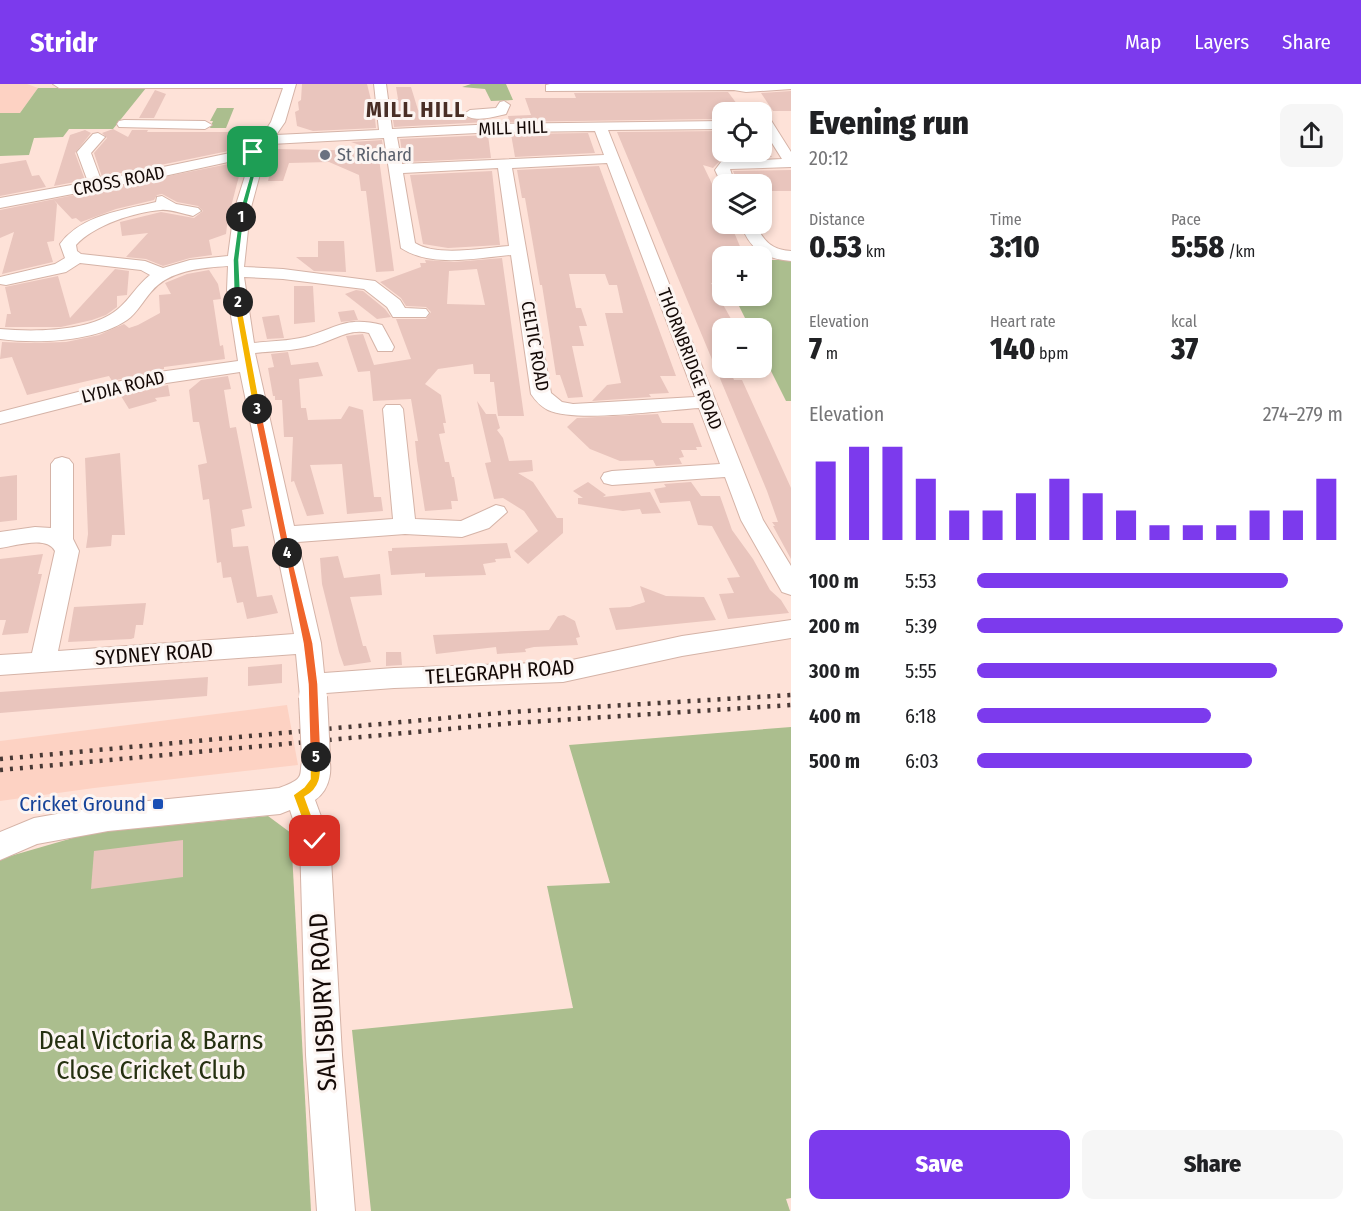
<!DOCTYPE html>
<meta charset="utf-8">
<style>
:root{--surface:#fff;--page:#f6f6f6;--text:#202124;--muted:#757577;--accent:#7c3aed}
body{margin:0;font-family:"Fira Sans Condensed",sans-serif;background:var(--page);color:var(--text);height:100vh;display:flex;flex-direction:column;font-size:22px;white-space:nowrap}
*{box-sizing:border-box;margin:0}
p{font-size:20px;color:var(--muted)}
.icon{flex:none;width:33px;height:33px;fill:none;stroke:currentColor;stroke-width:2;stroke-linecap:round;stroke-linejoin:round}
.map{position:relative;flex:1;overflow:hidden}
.sheet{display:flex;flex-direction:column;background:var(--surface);width:570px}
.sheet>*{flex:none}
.controls{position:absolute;left:712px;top:18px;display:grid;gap:12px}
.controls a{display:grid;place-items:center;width:60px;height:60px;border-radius:12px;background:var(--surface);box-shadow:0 3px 9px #0003;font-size:30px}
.pin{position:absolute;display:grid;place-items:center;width:51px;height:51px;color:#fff;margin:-26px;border-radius:12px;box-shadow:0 3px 9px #0006}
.km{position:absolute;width:30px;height:30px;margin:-15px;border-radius:50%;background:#222;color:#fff;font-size:16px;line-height:30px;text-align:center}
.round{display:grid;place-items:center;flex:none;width:63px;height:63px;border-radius:12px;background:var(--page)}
.summary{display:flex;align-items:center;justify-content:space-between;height:102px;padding:0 18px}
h1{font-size:33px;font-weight:800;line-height:45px}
.figures{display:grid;grid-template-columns:repeat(3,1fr);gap:9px;height:102px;padding:6px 18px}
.figures div{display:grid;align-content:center}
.figures b{font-size:30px;font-weight:800}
.figures small{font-size:16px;font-weight:400}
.figures p{font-size:16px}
.chart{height:168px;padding:12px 18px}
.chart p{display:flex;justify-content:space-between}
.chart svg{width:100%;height:108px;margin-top:6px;stroke:var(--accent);stroke-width:6}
.cta{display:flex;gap:12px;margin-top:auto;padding:12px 18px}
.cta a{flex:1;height:69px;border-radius:12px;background:var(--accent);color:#fff;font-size:24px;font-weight:800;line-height:69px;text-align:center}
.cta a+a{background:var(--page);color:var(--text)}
ul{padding:0 18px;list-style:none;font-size:20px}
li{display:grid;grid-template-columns:96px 72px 1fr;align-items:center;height:45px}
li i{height:15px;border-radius:8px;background:var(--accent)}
header{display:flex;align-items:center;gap:36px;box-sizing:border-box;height:84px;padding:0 30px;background:var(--accent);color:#fff}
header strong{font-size:28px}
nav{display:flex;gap:33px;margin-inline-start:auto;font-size:21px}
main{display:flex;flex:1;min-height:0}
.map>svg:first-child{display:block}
</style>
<header>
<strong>Stridr</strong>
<nav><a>Map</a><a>Layers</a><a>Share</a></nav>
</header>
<main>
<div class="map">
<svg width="791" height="1127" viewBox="0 0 791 1127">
<rect width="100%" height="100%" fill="#fee2d8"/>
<g fill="#fdd2c3">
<path d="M0 0H27L38 4 20 29H0Z"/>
<path d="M287 621 298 681 94 704 0 717V657Z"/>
</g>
<g fill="#abbe8e">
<path d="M471 0H506L513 16 491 17 485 5 462 3Z"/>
<path d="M38 4H146L113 45H69L63 53 34 54 29 71 0 72V29H20Z"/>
<path d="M217 24H234L226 44H210L213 37H210Z"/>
<path d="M766 176H791V317H786L762 269V244H750L734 212H762V187L765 186 763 179Z"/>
<path d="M791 643V1114L786 1115 790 1127H371L352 946 573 924 547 802 610 799 569 661Z"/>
<path d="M268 732 291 749 311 1127H0V775L90 749Z"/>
</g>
<g fill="#e9c5bd" fill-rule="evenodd">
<path d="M302 0H367L371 16H373L376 44 313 47 297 42 295 28 299 26 298 18 301 16Z"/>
<path d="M396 3H411L418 26 442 25 446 36 467 34 487 36V38L394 43 390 15H398Z"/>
<path d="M155 6 166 10 154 34H139Z"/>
<path d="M791 7V27H773L761 9Z"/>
<path d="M728 8 743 28H715L717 32H713L715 35 509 38 508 32 531 31 525 14H576L574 9H577Z"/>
<path d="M113 45 128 53 132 46H148L147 48H251L248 63 102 93 94 69 107 54 102 49Z"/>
<path d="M85 46 91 49 75 69 85 96 54 102 70 51Z"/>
<path d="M723 47V68H768L772 73 721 76 713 84 703 81 723 123V140L731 141 744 172H723V198L711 199 735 242H717L723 258V284H729L734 296H742L791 404V475L773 442H775L772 438H778L767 407 617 48Z"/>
<path d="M588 49 595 69 515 73 511 50Z"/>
<path d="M488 51 491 74 407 78 403 75 400 55Z"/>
<path d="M382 56 384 69 378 67 394 187 376 188 366 107H361L359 91 329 78 289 79 283 97H268L276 65 378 67 351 58Z"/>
<path d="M26 76 32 92 39 91 46 103 0 112V80Z"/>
<path d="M243 77 228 134 226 150 209 156 212 171 190 174 163 182 146 175 126 173 148 149 122 152 120 138 161 128 194 134 203 127 198 122 177 118 162 110 157 111 154 116 116 125 81 138 76 134 72 135 54 116 57 120 54 157 47 158 53 178 2 190 14 148 0 154V126Z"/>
<path d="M599 82 676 292H660L669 309 649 310 651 313 592 317 607 301 621 299 605 229H623L617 201H609L605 190H569L576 224H581L587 242H579L584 262H572L583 313 568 314 560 291H556L542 201H540L525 114H522L517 86Z"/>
<path d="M791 86V107H762V100H745L742 94 735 92 733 87Z"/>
<path d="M492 87 500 161 448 164 423 160 410 91Z"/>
<path d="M318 157H344L346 188 314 187 296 173H318Z"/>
<path d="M502 174 524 332H498L494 298H490V290H474L473 280 438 285 425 300 441 311 446 339H443L445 349 439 350 445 378H449L452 393H454L458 417H451L452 425 425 427 417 376 415 357H418L411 315 373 317 370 287 358 288 346 252 363 250 374 281 411 275 396 235H426L431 228 426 223 406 222 401 214 380 198 421 183 420 179H426L425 176 454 178ZM477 185 485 221 447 220 449 187Z"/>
<path d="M115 185 129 187 127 211 117 212V223L106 231 92 236 61 243H5L7 230H11L5 203 58 192 70 234Z"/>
<path d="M209 186 218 200 221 215 213 216 220 262 223 261 225 275 164 283V285L112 297 109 292 27 311 12 273 0 275 2 258 31 259 66 258 99 251 124 240 129 244 138 241 160 229 159 211 171 210 165 199 187 190Z"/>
<path d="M294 202H313L315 238 294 240Z"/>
<path d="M356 206 363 207 385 225 391 233 377 235 345 210Z"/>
<path d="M354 226 358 236 341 238 338 228Z"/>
<path d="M279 231 284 254 267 255 262 233Z"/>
<path d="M288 268 291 281 318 278 323 292 299 295 301 324H306L308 336 341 335 349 322 363 326 374 413H381L383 427 347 430 342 380 310 381 324 430 307 432 294 397 291 398 293 353H284L282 316H275V312H273L268 284 274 283 271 270Z"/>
<path d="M228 292 231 305 224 306 230 344 236 343 252 424 242 426 245 442 231 445 233 463 248 462 257 513 272 511 278 529 247 535 243 518 237 519 231 493 223 494 221 478 217 479 209 415 203 416 198 381 207 379 199 338H193L189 306 201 296Z"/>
<path d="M168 301 170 312 155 314 157 317 129 325 121 312Z"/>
<path d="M477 317 486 330H496L500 344 497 346 503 354 509 377 532 376 533 387 518 389 533 398 557 434H563V449L528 480 514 467 538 447 524 427 503 414 494 415 485 379 491 378Z"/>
<path d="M658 330 662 339H693L702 363H696L697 366H681L684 373 679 374 682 380 656 382 653 376 620 377 590 365 567 343 577 334Z"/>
<path d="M120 369 125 451H112L111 462 86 464 88 450 85 374Z"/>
<path d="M17 391V436L0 438V393Z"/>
<path d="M588 398 606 411 603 413 650 408 661 429 642 430 640 425 623 427 578 420V414H583L573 407Z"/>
<path d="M691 398 701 412H720L732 446 753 475 770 506 781 516 789 529 728 535 719 510 734 509 727 494 740 493 712 442 698 441 690 417 660 419 654 405 666 403 664 400Z"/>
<path d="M507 459 511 474 495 475 496 478 483 480 486 491 425 493V489L391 491 388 467H392V464Z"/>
<path d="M43 470 38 490H42L28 549 2 551 6 536H0V475Z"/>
<path d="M338 472 344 494 380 490 382 511 350 513 363 562H366L371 578 344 582 339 568 322 500 320 474Z"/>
<path d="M640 502 666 512 704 513 716 536 616 546 609 524 630 523 645 518Z"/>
<path d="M146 519 143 541H136L134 554 131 555 68 558 74 523Z"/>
<path d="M564 531 575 537 580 553 576 554 578 561 534 563 525 565 526 568 497 570 496 563 436 570 433 551 549 546 558 532Z"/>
<path d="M386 568H401L402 581 386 582Z"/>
<path d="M282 580V599L248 602V583Z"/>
<path d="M208 593 207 612 0 629V608Z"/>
<path d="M183 756V793L91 805 94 767Z"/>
</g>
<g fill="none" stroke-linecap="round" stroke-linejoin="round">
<g stroke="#d5b3a7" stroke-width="2">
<g id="minor">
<path d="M53 0H296L285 38 276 51 379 46 374 0H386L392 45 497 40 723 37V45L608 46 763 436 791 482V511L782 508 741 436 725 393 612 401 604 399 601 394 604 389 612 387 720 380 699 324C664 326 576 339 548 326 540 322 536 317 531 310L511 171C476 174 432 184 401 164L384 54 271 60 266 68 250 127 244 183 283 185 375 197 400 216 405 224 426 225 429 229 426 233H393L387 223 364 205 283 195 244 193 254 259C270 257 289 257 305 253 337 244 346 232 382 241L394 263 392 267H378L369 249C347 243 329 260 308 263 291 267 273 267 255 269L294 442 393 435 383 325 386 321H400L403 325 415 435 461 437 496 421 504 423 507 428 489 444 462 453 405 450 298 458 321 559 324 589 394 584 563 578 682 552 791 536V554L682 572 563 598 394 604 326 609 322 621 313 624 304 621 300 613 296 570 0 591V571L32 569 55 467C47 451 15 462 0 464V448L35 443 51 444V380L55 375 62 373 69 375 73 380V455L79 467 58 567 294 550 240 288 153 301 0 340V328L152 289 238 277 227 206 228 182C201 184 169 186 151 208 143 217 137 229 127 236 95 258 37 260 0 255V245C34 248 91 248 118 225 130 215 137 201 150 191L141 186 80 179 66 188 6 201 0 200V193L55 180 65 174 60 160C81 131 123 126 156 118L157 113 162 112 176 120 198 124 201 127 193 132C184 130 170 125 161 126 135 128 94 141 76 161L77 167 81 170 145 177 163 184 190 176 228 172 234 127 251 73 155 94 0 124V114L88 98 77 68 93 50 98 49 105 53 91 69 101 96 254 64 271 38 283 4H59ZM595 47 604 71 402 80 397 53 497 48ZM607 79 695 313 573 320 562 318 551 309 512 84ZM498 84 509 162C483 164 437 173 415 159L403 89Z"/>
<path d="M550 0H791V5L746 8 734 6 546 7V1Z"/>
<path d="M504 17 510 21 506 30C493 33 474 39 464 30L470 26 496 24 500 18Z"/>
<path d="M762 29 767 30 791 68V83L730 85 735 100H723V103L715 86 721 78 782 75 762 43Z"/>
<path d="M124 36 205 37 212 41 205 45 119 43 117 40 119 37Z"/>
<path d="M741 140H755C764 157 771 166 791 167V177C765 175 749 165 741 140Z"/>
<path d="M316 662 326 666C334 682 331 705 315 716L330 757 342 971 355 1127H317L306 971 300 757 290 726 280 730 108 747 37 760 0 776V748L34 734 108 721 279 704C312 692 294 691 306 666Z"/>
</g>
</g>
<use href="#minor" fill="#fff" fill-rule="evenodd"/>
<g stroke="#473834" stroke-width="4.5" stroke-dasharray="3 7" stroke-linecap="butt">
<path d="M0 675 511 628 791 611"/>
<path d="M0 686 514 639 791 621"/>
</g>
<g stroke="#d5b3a7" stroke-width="30" stroke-linecap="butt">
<path id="minor-bridge" d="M313 613 316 674"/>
</g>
<use href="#minor-bridge" stroke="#fff" stroke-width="28"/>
</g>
<path fill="#22a559" stroke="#fff" stroke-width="1.5" d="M251 67 261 68 244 133 241 135 238 133 256 70 251 69Z"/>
<path fill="#22a559" stroke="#fff" stroke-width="1.5" d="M239 132 244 133 239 176 241 218 238 220 234 218 233 176Z"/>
<path fill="#f5b400" stroke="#fff" stroke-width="1.5" d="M238 216 241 218 261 325 257 327 253 325 234 218Z"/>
<path fill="#f0652b" stroke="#fff" stroke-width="1.5" d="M257 323 261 325 291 469 287 472 283 469 253 325Z"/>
<path fill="#f0652b" stroke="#fff" stroke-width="1.5" d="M284 466 291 469 313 559 318 600 321 673 316 678 310 673 308 600 303 559Z"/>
<path fill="#f5b400" stroke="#fff" stroke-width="1.5" d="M316 669 321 673C321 690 322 704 305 713L321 757 315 763 310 757 293 711 304 703 310 695V673Z"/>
<circle fill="#6b7280" stroke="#fcf5f2" stroke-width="2" cx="325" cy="71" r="6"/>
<rect fill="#1a4fb4" stroke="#fcf5f2" stroke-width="2" x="152" y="714" width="12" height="12" rx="3"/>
<g text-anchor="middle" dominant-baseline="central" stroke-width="6" stroke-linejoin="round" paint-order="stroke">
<g font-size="18" fill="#150a07" stroke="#fcf5f2">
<text transform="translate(513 44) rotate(-2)">MILL HILL</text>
<text transform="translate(119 97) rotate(-11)">CROSS ROAD</text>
<text transform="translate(535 262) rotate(80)">CELTIC ROAD</text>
<text transform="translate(690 275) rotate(69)">THORNBRIDGE ROAD</text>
<text transform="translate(123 303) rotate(-14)">LYDIA ROAD</text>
</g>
<g font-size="18" fill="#5b616d" stroke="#fcf5f2" text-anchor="start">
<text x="337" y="71">St Richard</text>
</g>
<g font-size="21" fill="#150a07" stroke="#fcf5f2">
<text transform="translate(154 570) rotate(-4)">SYDNEY ROAD</text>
<text transform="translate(500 588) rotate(-4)">TELEGRAPH ROAD</text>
</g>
<g font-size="21" fill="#164399" stroke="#fcf5f2" text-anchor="end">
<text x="146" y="720">Cricket Ground</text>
</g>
<g font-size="22" font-weight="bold" letter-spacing="1.5" fill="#492e25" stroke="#fcf5f2">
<text x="416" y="25">MILL HILL</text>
</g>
<g font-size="26" fill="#150a07" stroke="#fcf5f2">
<text transform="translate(323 918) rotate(-93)">SALISBURY ROAD</text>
</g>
<g font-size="26" fill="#253010" stroke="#fcf5f2">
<text x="151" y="956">Deal Victoria &amp; Barns<tspan x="151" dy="30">Close Cricket Club</tspan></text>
</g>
</g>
</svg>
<div class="controls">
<a><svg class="icon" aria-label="locate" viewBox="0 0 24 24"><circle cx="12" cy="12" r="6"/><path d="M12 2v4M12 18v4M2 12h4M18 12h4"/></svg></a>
<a><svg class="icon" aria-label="layers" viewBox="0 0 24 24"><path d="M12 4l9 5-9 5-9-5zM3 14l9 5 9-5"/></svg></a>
<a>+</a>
<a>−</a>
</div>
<div class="pin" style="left:253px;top:68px;background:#1e9e55"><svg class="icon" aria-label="arrive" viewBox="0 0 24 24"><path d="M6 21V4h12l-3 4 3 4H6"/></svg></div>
<div class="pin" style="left:315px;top:757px;background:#d93025"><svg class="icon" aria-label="check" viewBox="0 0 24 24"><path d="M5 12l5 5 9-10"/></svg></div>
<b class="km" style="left:241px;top:133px">1</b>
<b class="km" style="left:238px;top:218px">2</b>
<b class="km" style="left:257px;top:325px">3</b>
<b class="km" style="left:287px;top:469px">4</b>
<b class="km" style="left:316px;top:673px">5</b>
</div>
<section class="sheet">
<div class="summary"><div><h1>Evening run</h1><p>20:12</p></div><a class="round"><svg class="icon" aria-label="share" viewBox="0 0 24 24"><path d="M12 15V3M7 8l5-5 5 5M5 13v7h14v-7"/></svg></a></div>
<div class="figures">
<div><p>Distance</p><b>0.53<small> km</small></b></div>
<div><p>Time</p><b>3:10</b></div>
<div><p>Pace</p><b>5:58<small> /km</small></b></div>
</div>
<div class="figures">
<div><p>Elevation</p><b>7<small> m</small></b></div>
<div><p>Heart rate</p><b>140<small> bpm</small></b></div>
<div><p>kcal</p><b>37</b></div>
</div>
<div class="chart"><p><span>Elevation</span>274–279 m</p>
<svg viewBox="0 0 160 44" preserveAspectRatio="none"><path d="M5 44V12M15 44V6M25 44V6M35 44V19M45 44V32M55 44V32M65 44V25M75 44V19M85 44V25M95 44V32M105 44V38M115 44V38M125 44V38M135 44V32M145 44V32M155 44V19"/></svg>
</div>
<ul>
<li><b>100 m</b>5:53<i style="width:85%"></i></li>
<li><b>200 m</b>5:39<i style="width:100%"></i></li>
<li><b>300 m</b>5:55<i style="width:82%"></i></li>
<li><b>400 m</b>6:18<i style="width:64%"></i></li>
<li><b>500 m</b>6:03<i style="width:75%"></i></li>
</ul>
<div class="cta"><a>Save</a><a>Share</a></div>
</section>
</main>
